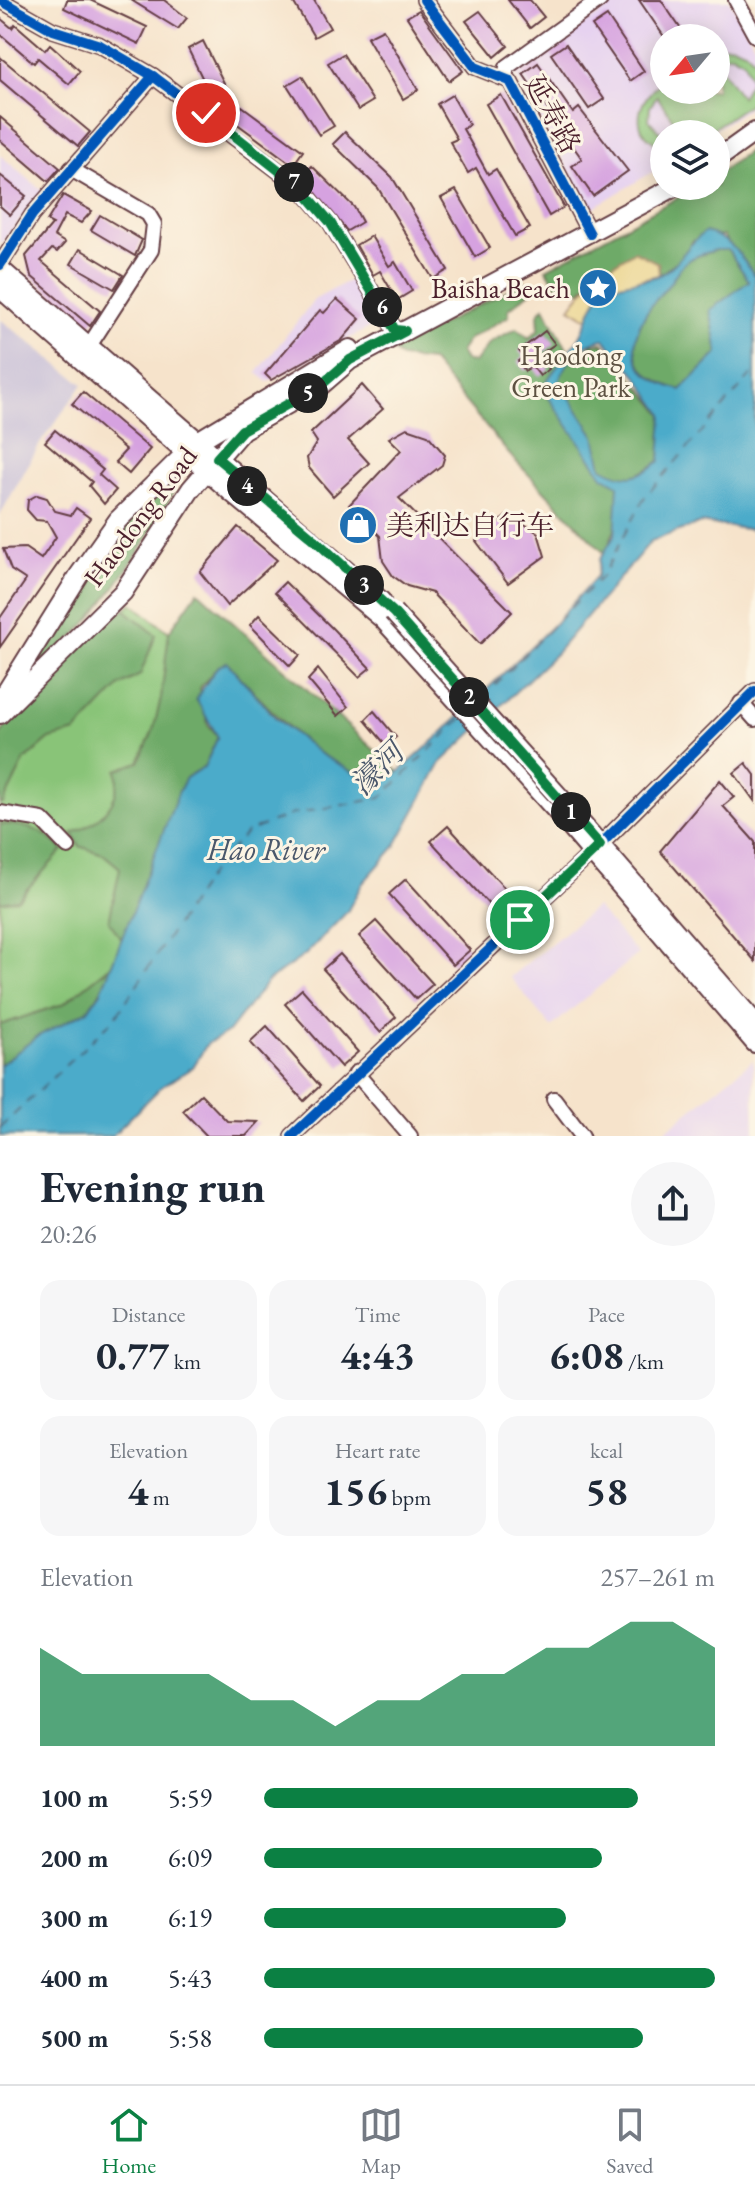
<!DOCTYPE html>
<meta charset="utf-8">
<style>
:root{--surface:#fff;--page:#f6f6f7;--text:#1f2937;--muted:#747a83;--line:#e0e1e3;--accent:#0b8043}
body{margin:0;font-family:"EB Garamond","Noto Serif SC",serif;background:var(--page);color:var(--text);height:100vh;display:flex;flex-direction:column;font-size:30px;white-space:nowrap}
*{box-sizing:border-box;margin:0}
p{font-size:26px;color:var(--muted)}
.icon{flex:none;width:44px;height:44px;fill:none;stroke:currentColor;stroke-width:2;stroke-linecap:round;stroke-linejoin:round}
.map{position:relative;height:1136px;overflow:hidden}
.details{display:flex;flex-direction:column;background:var(--surface);flex:1}
.details>*{flex:none}
.needle{width:52px;rotate:241deg}
.buttons{position:absolute;left:650px;top:24px;display:grid;gap:16px}
.buttons a{display:grid;place-items:center;width:80px;height:80px;border-radius:50%;background:var(--surface);box-shadow:0 4px 20px #0003;font-size:40px}
.pin{position:absolute;display:grid;place-items:center;width:68px;height:68px;color:#fff;margin:-34px;border:4px solid #fff;border-radius:50%;box-shadow:0 2px 8px #0007}
.km{position:absolute;width:40px;height:40px;margin:-20px;border-radius:50%;background:#222;color:#fff;font-size:22px;line-height:40px;text-align:center}
.round{display:grid;place-items:center;flex:none;width:84px;height:84px;border-radius:42px;background:var(--page)}
.summary{display:flex;align-items:center;justify-content:space-between;height:136px;padding:0 40px}
h1{font-size:44px;font-weight:700;line-height:60px}
.stats{display:grid;grid-template-columns:repeat(3,1fr);gap:12px;height:136px;padding:8px 40px}
.stats div{display:grid;align-content:center;border-radius:20px;background:var(--page);text-align:center}
.stats b{font-size:40px;font-weight:700}
.stats small{font-size:22px;font-weight:400}
.stats p{font-size:22px}
.chart{height:224px;padding:16px 40px}
.chart p{display:flex;justify-content:space-between}
.chart svg{width:100%;height:144px;margin-top:8px;fill:var(--accent);opacity:.7}
ul{padding:0 40px;list-style:none;font-size:26px}
li{display:grid;grid-template-columns:128px 96px 1fr;align-items:center;height:60px}
li i{height:20px;border-radius:10px;background:var(--accent)}
.dock{display:flex;justify-content:space-around;align-items:center;height:112px;border-top:2px solid var(--line);background:var(--surface);font-size:22px;color:var(--muted)}
.dock a{display:grid;justify-items:center;gap:4px}
.dock .current{color:var(--accent)}
.map>svg:first-child{display:block}
</style>
<div class="map">
<svg width="755" height="1136" viewBox="0 0 755 1136">
<rect width="100%" height="100%" fill="#fcf5e5"/>
<filter id="ink" filterUnits="userSpaceOnUse"><feTurbulence type="fractalNoise" baseFrequency=".0125" numOctaves="2"/><feDisplacementMap in="SourceGraphic" scale="16" xChannelSelector="R" yChannelSelector="G"/><feConvolveMatrix kernelMatrix="1 2 1 2 8 2 1 2 1" color-interpolation-filters="sRGB"/></filter>
<filter id="wash" filterUnits="userSpaceOnUse"><feTurbulence type="fractalNoise" baseFrequency=".006" numOctaves="4" result="noise"/><feDisplacementMap in="SourceGraphic" scale="32" xChannelSelector="R" yChannelSelector="G"/><feGaussianBlur stdDeviation="1.8" result="paint"/><feColorMatrix in="noise" values="0 0 0 0 0 0 0 0 0 0 0 0 0 0 0 0 0 1.4 0 .05"/><feComposite in="paint" operator="in"/></filter>
<g filter="url(#wash)">
<rect width="100%" height="100%" fill="#f6e3cb"/>
<g fill="#e6d2f0" fill-rule="evenodd">
<path d="M622 0H729L755 46V104L709 134H664V165L591 209 516 77V68ZM664 38H716V90H664Z"/>
<path d="M0 155 44 192 0 244Z"/>
<path d="M354 278 380 322 268 382 257 373 314 300Z"/>
<path d="M596 907 638 954 551 1027 510 977Z"/>
<path d="M753 1060 755 1136H659Z"/>
</g>
<path fill="#c8bfd8" d="M0 319 83 384 41 442 0 515Z"/>
<g fill="#89c478" stroke="#6a7252" stroke-width="2">
<path d="M732 45 745 50 755 60V100L705 134H683L657 96 650 107 649 120 664 137V147C626 132 637 99 664 80V90H716V61L741 97 751 80 744 61 731 54 716 57V46Z"/>
<path d="M198 591 126 930 101 991 0 1065V734L60 662 132 603 169 632Z"/>
</g>
<g fill="#6eaa68" stroke="#5c644a" stroke-width="2">
<path d="M755 146V276L723 236 692 241 685 255 659 275 658 263 596 275 581 291 556 284 546 269 699 186H716V175Z"/>
<path d="M716 250H728L749 281 711 310 718 353 681 390C617 372 628 329 665 289 674 279 675 269 687 261 696 255 707 253 716 250Z"/>
<path d="M525 281 531 291 509 309V316L469 339 460 352 465 360 474 363 490 342 517 328 529 338 539 329 538 314 544 307 574 361 592 344 603 343 663 414 660 461C646 472 632 476 618 485V521L605 554 509 454 431 361 401 358 392 350Z"/>
<path d="M168 481 174 490C149 539 86 643 36 665L33 657 119 530Z"/>
<path d="M198 591 399 772C394 775 387 779 382 781 339 789 253 692 227 662L217 667 200 688 208 725 218 737 204 767 186 778 122 940 109 921 120 868 103 854 79 846 73 833C99 823 123 801 117 770L139 762 153 731 161 698 169 632Z"/>
<path d="M124 609 156 635 140 675 121 685 76 732 50 739 24 761 3 804H0V734L60 662Z"/>
<path d="M0 824C28 825 44 830 63 850L18 899 0 902Z"/>
<path d="M112 965 101 991 87 1011 38 1036 0 1065V1025L63 1004Z"/>
</g>
<path fill="#eeda9e" stroke="#9c7c64" stroke-width="2" d="M634 251 658 263 659 275C628 282 601 288 588 319L570 308 596 275Z"/>
<path fill="#4babca" stroke="#4a657a" stroke-width="2" fill-rule="evenodd" d="M705 232C731 238 740 255 755 276V530L701 523 651 541 556 653 441 763 395 847 362 884 347 912 305 955 268 981 228 1032 207 1044 193 1067 161 1087 112 1136H0V1065L38 1036 87 1011 101 992 179 791 186 778 204 767 218 737 196 699 217 667 227 662 276 718 320 754 360 776 380 781 399 772 439 736 553 625 597 576 600 559 615 535 618 485 603 476 542 388C553 370 567 355 579 338 588 324 590 305 602 293 618 279 644 283 661 274 681 263 687 243 705 232ZM716 250H728L749 281 710 310 718 353 681 390C617 373 628 329 665 289 674 280 676 269 687 261 695 255 707 253 716 250ZM604 339 637 376 663 414 660 461C639 478 627 481 602 467L595 436 559 381C568 360 579 343 604 339Z"/>
<g fill="none" stroke-linecap="round" stroke-linejoin="round">
<g stroke="#4a576b" stroke-width="2" stroke-dasharray="10 8" stroke-linecap="butt">
<path d="M482 698 603 575 644 498 755 371"/>
<path d="M0 1128 115 1018 211 872 247 832 293 814 381 798 461 719"/>
</g>
</g>
<g id="blocks">
<g fill="#d6a2e0">
<path d="M67 0H90L147 27 139 44 64 8Z"/>
<path d="M131 0H164L187 18 178 29Z"/>
<path d="M292 0H314L330 28 314 37Z"/>
<path d="M508 0H530L544 17 530 28Z"/>
<path d="M639 0H661L687 38H665Z"/>
<path d="M419 10 463 71 449 81 407 17Z"/>
<path d="M480 11 508 46 495 57 466 21Z"/>
<path d="M607 16 644 71 630 81 592 26Z"/>
<path d="M0 18 12 28 15 24 45 50 50 44 80 71 69 84 38 58 34 63 0 34Z"/>
<path d="M383 29 418 90 403 99 367 37Z"/>
<path d="M203 41 230 95 214 102 188 49Z"/>
<path d="M566 44 604 99 589 109 551 54Z"/>
<path d="M343 54 373 101 358 110 328 63Z"/>
<path d="M0 57 90 132 78 146 0 80Z"/>
<path d="M538 63 573 113 579 108 628 171 593 196 572 166 582 159 523 74Z"/>
<path d="M302 76 334 126 319 135 287 85Z"/>
<path d="M452 95 469 125 463 129 488 174 496 169 530 228 515 236 476 168 468 173 450 142 457 139 437 104Z"/>
<path d="M501 95 564 207 549 216 486 104Z"/>
<path d="M242 106 303 151 293 165 232 120Z"/>
<path d="M0 117 60 168 48 181 0 140Z"/>
<path d="M345 132 392 177 448 270 433 279 378 188 333 144Z"/>
<path d="M312 166 354 207 362 222 347 231 302 176Z"/>
<path d="M0 175 26 196 10 215 0 206Z"/>
<path d="M456 190 490 248 475 257 441 198Z"/>
<path d="M63 195 92 211 81 223 65 215 54 236 65 243 57 252 52 249 41 261 100 311 90 326 31 276 26 256 53 224 47 221Z"/>
<path d="M100 215 142 240 135 256 91 230Z"/>
<path d="M371 236 389 266 395 262 412 291 397 300 380 271 373 275 356 245Z"/>
<path d="M80 249 123 275 114 289 71 264Z"/>
<path d="M337 299 360 319 342 340 271 380 265 374 320 310 324 313Z"/>
<path d="M545 331 555 344 542 353 549 369 540 376 532 366 525 371 518 361 524 357 519 351Z"/>
<path d="M362 385 383 409 348 440 369 463 333 496 309 468 307 458 317 442 311 433Z"/>
<path d="M83 392 150 449 129 474 115 462 126 450 72 404Z"/>
<path d="M407 428 428 435 445 455 442 465 399 498 512 612 480 644 432 593 407 586 393 576 383 561 380 536 349 505 401 450 389 438Z"/>
<path d="M55 430 103 470 99 475 116 490 104 504 89 486 92 482 45 442Z"/>
<path d="M37 495 47 498 55 511 71 515 76 508 90 518 0 647V618L26 580 11 570 3 549 25 548 41 559 56 537 47 521 36 520 27 510 28 500Z"/>
<path d="M509 514 538 533 545 556 508 583 476 541Z"/>
<path d="M238 527 277 560 227 606 200 572Z"/>
<path d="M285 582 332 628 370 668 359 677 275 592Z"/>
<path d="M259 615 300 655 290 666 250 625Z"/>
<path d="M318 669 348 707 338 716 308 680Z"/>
<path d="M374 711 396 737 386 745 365 720Z"/>
<path d="M746 763 755 775V802L734 773Z"/>
<path d="M720 780 734 797 723 806 755 842V961L660 851Z"/>
<path d="M448 826 520 905 503 920 431 841Z"/>
<path d="M406 879 470 950 453 965 389 894Z"/>
<path d="M376 921 433 984 416 999 359 936Z"/>
<path d="M340 954 396 1017 380 1032 323 969Z"/>
<path d="M302 989 358 1052 341 1067 285 1004Z"/>
<path d="M267 1026 320 1086 304 1101 250 1042Z"/>
<path d="M201 1094 227 1121 259 1122 246 1136H207L183 1111Z"/>
</g>
</g>
</g>
<g filter="url(#ink)">
<use href="#blocks" fill-opacity="0" stroke="#643c43" stroke-width="2"/>
<g fill="none" stroke-linecap="round" stroke-linejoin="round">
<g stroke="#643c43" stroke-width="18">
<g id="minor">
<path d="M0 0 53 30 100 45 153 76 300 187 330 222 395 330 405 331"/>
<path d="M424 0 475 67 510 81 590 234"/>
<path d="M736 0 755 35"/>
<path d="M505 77 507 67 600 0"/>
<path d="M71 169 148 214 154 224 151 250 89 346"/>
<path d="M0 265 32 215 153 76"/>
<path d="M741 703 755 719"/>
<path d="M0 813 42 820 68 847"/>
<path d="M356 1073 410 1136"/>
<path d="M554 1099 582 1136"/>
<path d="M292 1136 600 845 755 691"/>
</g>
</g>
<g stroke="#643c43" stroke-width="22">
<g id="major">
<path d="M716 160 755 132"/>
<path d="M0 269 381 601"/>
<path d="M0 288 230 491 383 619 554 808 755 1043"/>
<path d="M3 697 79 575 118 520 187 452 198 441 350 349"/>
<path d="M0 714 123 592 191 489 242 430 320 386 350 360 676 186"/>
<path d="M581 823 755 1023"/>
</g>
</g>
<use href="#minor" stroke="#fff" stroke-width="14"/>
<use href="#major" stroke="#fff" stroke-width="18"/>
<g stroke="#643c43" stroke-width="22" stroke-linecap="butt">
<path id="major-bridge" d="M393 612 564 802"/>
</g>
<use href="#major-bridge" stroke="#fff" stroke-width="18"/>
<g stroke="#fcf5e5" stroke-width="15">
<g id="cycleway">
<path d="M0 0 53 30 100 45 153 76 300 187 330 222 395 330 405 331"/>
<path d="M424 0 475 67 510 81 590 234"/>
<path d="M0 265 32 215 153 76"/>
<path d="M292 1136 600 845 755 691"/>
</g>
</g>
<use href="#cycleway" stroke="#0057b8" stroke-width="10"/>
</g>
</g>
<g fill="none" stroke-linecap="round" stroke-linejoin="round" filter="url(#ink)">
<g stroke="#fff" stroke-width="16">
<path id="route" d="M206 113 300 187 330 222 395 330 405 331 350 360 320 386 242 430 217 458 314 539 393 612 600 845 520 920"/>
</g>
<use href="#route" stroke="#0b8043" stroke-width="10"/>
</g>
<defs>
<g id="sight-disc" transform="scale(2)"><circle r="9.5" fill="#1f6fb2" stroke="#fcf5e5"/><path d="M0-6L1.8-2.2L6-1.7L2.9 1.2L3.7 5.4L0 3.3L-3.7 5.4L-2.9 1.2L-6-1.7L-1.8-2.2Z" fill="#fff"/></g>
<g id="shop-disc" transform="scale(2)"><circle r="9.5" fill="#1f6fb2" stroke="#fcf5e5"/><path d="M-5-2.5h2.3a2.7 3.5 0 0 1 5.4 0H5L5.5 6h-11ZM-1.5-2.5h3a1.5 2.3 0 0 0-3 0Z" fill="#fff"/></g>
</defs>
<g fill-rule="evenodd">
<use href="#sight-disc" x="598" y="288"/>
<use href="#shop-disc" x="358" y="525"/>
</g>
<g text-anchor="middle" dominant-baseline="central" stroke-width="6" stroke-linejoin="round" paint-order="stroke">
<g font-size="28" fill="#4a1f2b" stroke="#fcf5e5">
<text transform="translate(553 114) rotate(61)">延寿路</text>
<text transform="translate(140 516) rotate(-53)">Haodong Road</text>
</g>
<g font-size="28" fill="#4a1f2b" stroke="#fcf5e5" text-anchor="end">
<text x="570" y="288">Baisha Beach</text>
<text x="386" y="525" text-anchor="start">美利达自行车</text>
</g>
<g font-size="28" fill="#5d5142" stroke="#fcf5e5">
<text x="571" y="355">Haodong<tspan x="571" dy="32">Green Park</tspan></text>
</g>
<g font-size="30" font-style="italic" fill="#4a576b" stroke="#fcf5e5">
<text transform="translate(377 768) rotate(-45)">濠河</text>
<text x="266" y="849">Hao River</text>
</g>
</g>
</svg>
<div class="buttons">
<a><svg class="needle" viewBox="-14 -14 28 28"><path d="M0-13l5 13h-10z" fill="#e53935"/><path d="M0 13l5-13h-10z" fill="#747a83"/></svg></a>
<a><svg class="icon" aria-label="layers" viewBox="0 0 24 24"><path d="M12 4l9 5-9 5-9-5zM3 14l9 5 9-5"/></svg></a>
</div>
<div class="pin" style="left:520px;top:920px;background:#1e9e55"><svg class="icon" aria-label="arrive" viewBox="0 0 24 24"><path d="M6 21V4h12l-3 4 3 4H6"/></svg></div>
<div class="pin" style="left:206px;top:113px;background:#d93025"><svg class="icon" aria-label="check" viewBox="0 0 24 24"><path d="M5 12l5 5 9-10"/></svg></div>
<b class="km" style="left:571px;top:812px">1</b>
<b class="km" style="left:469px;top:697px">2</b>
<b class="km" style="left:364px;top:585px">3</b>
<b class="km" style="left:247px;top:486px">4</b>
<b class="km" style="left:308px;top:393px">5</b>
<b class="km" style="left:382px;top:307px">6</b>
<b class="km" style="left:294px;top:182px">7</b>
</div>
<section class="details">
<div class="summary"><div><h1>Evening run</h1><p>20:26</p></div><a class="round"><svg class="icon" aria-label="share" viewBox="0 0 24 24"><path d="M12 15V3M7 8l5-5 5 5M5 13v7h14v-7"/></svg></a></div>
<div class="stats">
<div><p>Distance</p><b>0.77<small> km</small></b></div>
<div><p>Time</p><b>4:43</b></div>
<div><p>Pace</p><b>6:08<small> /km</small></b></div>
</div>
<div class="stats">
<div><p>Elevation</p><b>4<small> m</small></b></div>
<div><p>Heart rate</p><b>156<small> bpm</small></b></div>
<div><p>kcal</p><b>58</b></div>
</div>
<div class="chart"><p><span>Elevation</span>257–261 m</p>
<svg viewBox="0 0 160 44" preserveAspectRatio="none"><path d="M0 44V14L10 22L20 22L30 22L40 22L50 30L60 30L70 38L80 30L90 30L100 22L110 22L120 14L130 14L140 6L150 6L160 14V44z"/></svg>
</div>
<ul>
<li><b>100 m</b>5:59<i style="width:83%"></i></li>
<li><b>200 m</b>6:09<i style="width:75%"></i></li>
<li><b>300 m</b>6:19<i style="width:67%"></i></li>
<li><b>400 m</b>5:43<i style="width:100%"></i></li>
<li><b>500 m</b>5:58<i style="width:84%"></i></li>
</ul>
</section>
<nav class="dock">
<a class="current"><svg class="icon" aria-label="home" viewBox="0 0 24 24"><path d="M3 11l9-7 9 7M6 9v11h12V9"/></svg>Home</a>
<a><svg class="icon" aria-label="map" viewBox="0 0 24 24"><path d="M3 6l6-2 6 2 6-2v14l-6 2-6-2-6 2zM9 4v14M15 6v14"/></svg>Map</a>
<a><svg class="icon" aria-label="saved" viewBox="0 0 24 24"><path d="M7 4h10v16l-5-4-5 4z"/></svg>Saved</a>
</nav>
